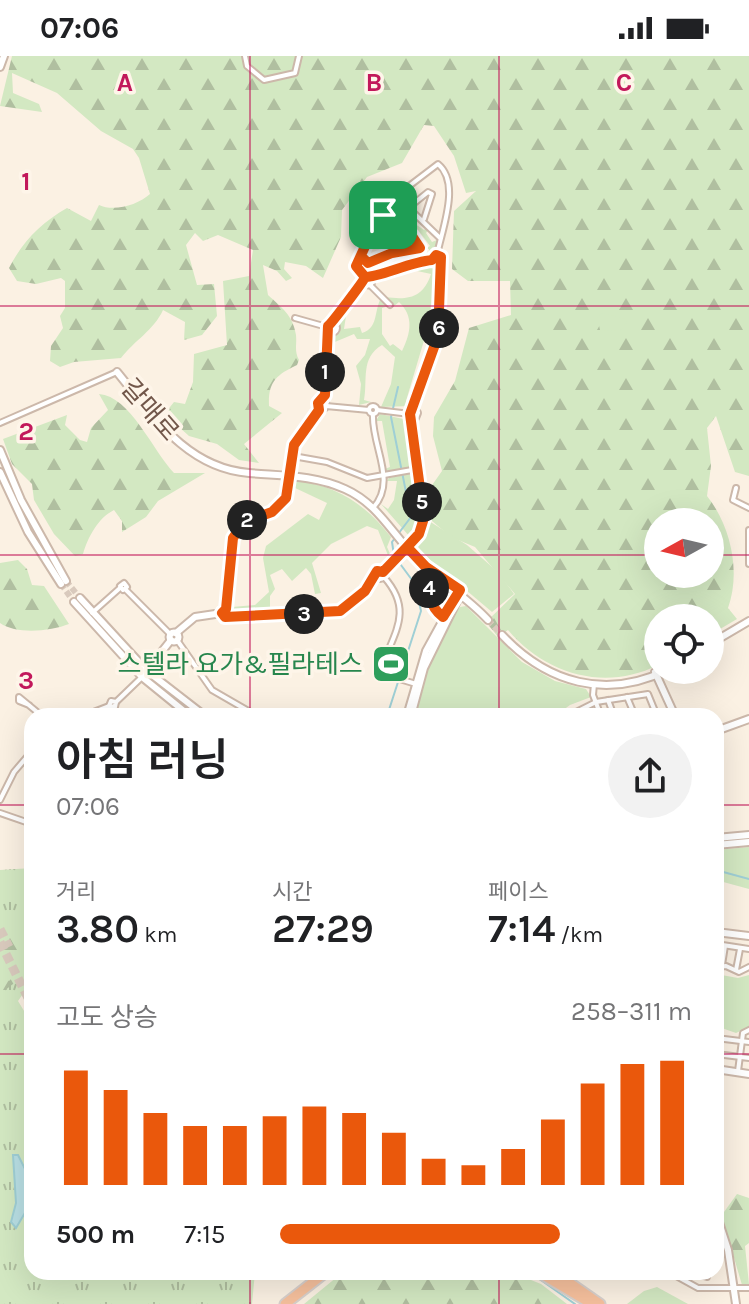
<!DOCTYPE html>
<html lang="ko">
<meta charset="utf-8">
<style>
:root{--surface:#fff;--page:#f2f2f2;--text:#202124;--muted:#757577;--accent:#ea580c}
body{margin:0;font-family:Karla,"Noto Sans KR",sans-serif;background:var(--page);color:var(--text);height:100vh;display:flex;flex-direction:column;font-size:30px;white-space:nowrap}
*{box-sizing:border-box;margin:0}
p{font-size:26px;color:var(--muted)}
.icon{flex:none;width:44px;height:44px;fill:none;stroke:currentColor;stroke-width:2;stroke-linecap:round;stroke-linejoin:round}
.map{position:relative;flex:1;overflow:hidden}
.drawer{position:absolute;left:24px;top:652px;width:700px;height:572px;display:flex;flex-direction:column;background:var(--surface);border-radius:24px;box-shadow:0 8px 32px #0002}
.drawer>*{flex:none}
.needle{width:52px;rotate:262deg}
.tools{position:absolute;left:644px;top:452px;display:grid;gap:16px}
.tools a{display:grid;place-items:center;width:80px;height:80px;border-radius:50%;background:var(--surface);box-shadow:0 8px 32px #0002;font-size:40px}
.pin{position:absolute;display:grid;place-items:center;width:68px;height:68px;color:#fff;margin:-34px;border-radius:16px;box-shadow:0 4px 12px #0006}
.km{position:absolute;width:40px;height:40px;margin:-20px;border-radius:50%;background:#222;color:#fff;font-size:22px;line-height:40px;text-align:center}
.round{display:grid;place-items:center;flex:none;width:84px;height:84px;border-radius:42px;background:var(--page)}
.headline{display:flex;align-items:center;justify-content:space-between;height:136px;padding:0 32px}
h1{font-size:44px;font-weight:600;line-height:60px}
.metrics{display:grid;grid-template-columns:repeat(3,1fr);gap:12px;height:136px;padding:8px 32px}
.metrics div{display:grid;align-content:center}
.metrics b{font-size:40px;font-weight:600}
.metrics small{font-size:22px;font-weight:400}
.metrics p{font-size:22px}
.chart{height:224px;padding:16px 32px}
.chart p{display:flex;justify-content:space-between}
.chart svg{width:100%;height:144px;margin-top:8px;stroke:var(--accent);stroke-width:6}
ul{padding:0 32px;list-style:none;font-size:26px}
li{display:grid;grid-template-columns:128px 96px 1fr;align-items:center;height:60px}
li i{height:20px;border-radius:10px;background:var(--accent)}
.status{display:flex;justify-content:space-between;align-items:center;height:56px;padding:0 40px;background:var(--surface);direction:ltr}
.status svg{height:22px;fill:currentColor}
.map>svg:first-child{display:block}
</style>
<div class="status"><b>07:06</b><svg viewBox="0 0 49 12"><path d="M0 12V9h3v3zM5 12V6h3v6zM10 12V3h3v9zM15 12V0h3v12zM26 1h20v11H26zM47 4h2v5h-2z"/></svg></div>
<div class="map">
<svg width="749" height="1248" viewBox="0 0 749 1248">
<defs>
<pattern id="grass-tufts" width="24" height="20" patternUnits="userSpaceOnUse" patternTransform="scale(2)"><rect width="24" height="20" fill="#d3e8c2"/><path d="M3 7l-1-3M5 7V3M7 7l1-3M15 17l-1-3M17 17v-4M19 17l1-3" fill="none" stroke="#b0bfa0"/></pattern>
<pattern id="forest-firs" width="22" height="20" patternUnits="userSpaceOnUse" patternTransform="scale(2)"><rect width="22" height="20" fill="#d3e8c2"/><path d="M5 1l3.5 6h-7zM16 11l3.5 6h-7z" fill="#b0bfa0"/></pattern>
</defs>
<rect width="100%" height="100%" fill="#fbf1e3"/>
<path fill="url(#grass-tufts)" d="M32 812V925L18 945 32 968V1216H255L252 1248H0V814Z"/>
<g fill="url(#forest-firs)" fill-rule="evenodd">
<path d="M12 0H749V420L735 416 716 360 707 372 711 410 707 440C731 470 741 516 728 552L737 563 710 579V562H658V609C605 636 545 618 508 574L498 581 486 566 515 538 475 491 451 481 432 465 430 432 442 415 433 380 434 361 455 325 469 272 511 259 510 225H468L452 213 454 155 476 135 466 137 454 100 434 70 424 69 402 107 367 121 342 154 341 181 323 222 306 210 285 206 284 213 292 222 286 225 277 215 263 209 268 239C281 251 293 259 296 279 297 290 294 294 299 304L297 309C276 319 268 326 269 350L282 357 244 388 259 407 239 404 217 388 189 380 168 361H162L174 346 185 348 193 326 194 298 227 289 223 225 249 220 253 194 218 179 203 185 195 177 186 189 197 229 214 228 217 260 202 279 184 284 185 266 163 254C154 274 134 285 121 302L74 306 60 311 50 305 51 290 63 272 60 260 65 252V225L61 222 36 228 17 225 9 212C23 185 41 167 67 152L91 165 99 149C114 156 138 149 150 138L139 102 133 93 101 75 57 37 12 17 13 37 39 48 42 56 0 50ZM658 466H710V518H658Z"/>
<path d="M99 338C130 340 153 395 174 417H205L158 445 146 461 122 476V465L114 454C98 462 88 481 83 498L75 500 54 478 34 444 32 428 12 408 3 383 67 359 65 369 80 384 87 386 91 372 108 354Z"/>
<path d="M18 504 27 513 32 529 44 530 69 568C51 575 17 579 0 567V507Z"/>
<path d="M9 857 32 866V885L20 896 5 922 9 925 15 919 22 921 4 935V947L12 957 6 961 0 956V861Z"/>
<path d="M737 1138 749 1142V1187L745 1190 749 1228 742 1229 720 1154 724 1156Z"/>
<path d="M343 1216H511L541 1228 567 1248H304Z"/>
</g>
<g fill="#d3e8c2">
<path d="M393 138 401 149 399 157 424 174 428 170 430 172 426 177 432 186 437 184 435 195 429 201V193H425L430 190 418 174 411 177 415 171 394 157 390 163 380 156Z"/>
<path d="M427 208 434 213 437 249H431L428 271 406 345 411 350 381 351 391 328 395 301 382 289C360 302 368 324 364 344L371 346 359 349 361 328 356 310 365 299 370 283H357L354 278 330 288 332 280 339 276C338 260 350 235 367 232L347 253 344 273 360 271 362 277C378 272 374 257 380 244L389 250 382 252V278L390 290 393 288 402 295C411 277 414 260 399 246L394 250 385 241C407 244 423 243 431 218L408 213 376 227V224L403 212Z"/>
<path d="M604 257 626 263 627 266 620 275 600 274 597 260Z"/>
<path d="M380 358 408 364 409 411 389 416 385 413 390 411 382 365H376Z"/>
<path d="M409 418C421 432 423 466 410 481L381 448 388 453 394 444 397 425H387L389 422Z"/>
<path d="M296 425C337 429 366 449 391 481L387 491 391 500 389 502 378 474 367 470 331 488 312 507 321 537 315 538 311 518 306 512 292 525 282 513 270 519 275 533 270 540V553H234L232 551 255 549 269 536 263 502 266 490 308 458 319 464 327 447 293 431Z"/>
<path d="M429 465 467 489 499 517 514 538 492 556 415 491Z"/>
<path d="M466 550 522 606 555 625 586 633 591 641 570 649 555 660H416C422 624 437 579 460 551Z"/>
<path d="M749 791V833L716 824V794Z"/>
<path d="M716 918 738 922 749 919V971L736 977 716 970Z"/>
<path d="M657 1231 688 1248H627L644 1235Z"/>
</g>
<path fill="#b9dfe4" stroke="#9fcfd5" stroke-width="2" d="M13 1099H18L32 1127V1145L16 1172 11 1166 16 1147Z"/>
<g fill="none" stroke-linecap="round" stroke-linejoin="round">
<g stroke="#9fcfd5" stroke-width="2">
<path d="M394 499 392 486 411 461 391 361 398 331"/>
<path d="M387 660 421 555 415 528 398 505"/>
<path d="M716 814 749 823"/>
<path d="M538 1222 575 1248"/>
</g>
<g stroke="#d9cabd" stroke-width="6" stroke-dasharray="6 3" stroke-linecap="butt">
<path d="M66 525 80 542"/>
<path d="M61 528 74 546"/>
<path d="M488 564 502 579"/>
</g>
<g stroke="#d9cabd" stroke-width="9" stroke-dasharray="9 4.5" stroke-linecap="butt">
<path d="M0 873 9 891"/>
<path d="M0 886 32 950"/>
</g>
<g stroke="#ccb8aa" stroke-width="8">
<g id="minor">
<path d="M245 0 247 10 264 24 295 17 299 0"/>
<path d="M407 153 428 136 432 138 424 163"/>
<circle cx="437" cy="203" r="4.5"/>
<path d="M437 199C442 173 461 127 438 108L396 140 440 182"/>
<path d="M361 200 368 207 392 197 420 192V188L380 158 356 210 365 221"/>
<path d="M382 200 387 186 402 195"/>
<circle cx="368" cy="225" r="4.5"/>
<path d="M370 229 390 249"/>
<path d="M295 262 327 271"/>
<circle cx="332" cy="272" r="5"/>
<circle cx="322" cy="349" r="4.5"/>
<circle cx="373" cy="354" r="4"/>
<path d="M326 350 369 354"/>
<path d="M377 354 410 358"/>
<path d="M0 367 117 316"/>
<path d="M293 400 327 406 367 422 412 414"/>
<path d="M414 410 420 412 418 417 413 416Z"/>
<path d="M736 432 733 444 749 452"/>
<path d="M373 452C398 425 371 390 373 358"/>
<path d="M749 474V508"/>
<path d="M434 520C425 533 430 551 443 561"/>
<path d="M124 527 127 531 123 534 120 530Z"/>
<path d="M125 533 170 578"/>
<path d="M92 557 120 532"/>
<path d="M177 584 212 634 257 660"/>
<path d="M379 613 383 616 381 620 377 618Z"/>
<path d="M381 613C394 576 414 555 384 521"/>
<path d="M383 618 416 628"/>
<path d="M594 628 593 639 601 660"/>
<path d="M627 641 635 660"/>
<path d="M608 644 614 660"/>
<path d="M111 645 116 646 115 651 109 650Z"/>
<path d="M116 646 142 621"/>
<path d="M29 649 19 645V641L42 660"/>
<path d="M83 660 109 650"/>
<path d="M568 660 596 646 648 638 657 660"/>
<path d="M0 744 14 716 32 695"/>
<path d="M0 757 32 768"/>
<path d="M716 888 749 893"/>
<path d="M722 909 725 890"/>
<path d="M716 911 726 910 739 916 749 911"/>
<path d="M736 914 740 893"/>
<path d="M716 982 749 986"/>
<path d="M716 998 749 1002"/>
<path d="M738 1015 743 977 749 974"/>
<path d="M716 1204V1207"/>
<path d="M669 1216 698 1232H749"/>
<path d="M689 1216 707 1221V1216"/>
</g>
</g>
<g stroke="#ccb8aa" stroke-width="10">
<g id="tertiary">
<path d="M0 11 4 0"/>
<path d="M372 222 402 209 432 204"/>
<path d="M333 268 350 238 363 227"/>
<path d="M117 316C153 360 187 412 249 417 282 420 314 419 345 433 379 448 393 480 419 505 441 526 467 541 488 564"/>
<path d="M322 344 330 277"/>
<path d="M412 355 417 357 415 362 410 359Z"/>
<path d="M413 355 438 280 441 252 438 207"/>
<path d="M412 362 416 410"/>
<path d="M0 394 21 444 66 525"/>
<path d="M0 416 28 476 61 528"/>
<circle cx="380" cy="518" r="4"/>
<path d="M383 516 423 470 417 418"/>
<path d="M80 542 147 615 205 660"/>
<path d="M74 546 142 621 190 660"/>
<circle cx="226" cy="557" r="4.5"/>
<path d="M226 553 233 482 244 466 272 456 286 442 294 389 319 353"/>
<path d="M230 558 340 555 377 521"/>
<circle cx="174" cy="581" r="4.5"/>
<path d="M176 577 195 561 222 557"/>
<path d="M502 579C547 627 606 644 667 614"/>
<path d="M710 588 749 565"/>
<path d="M655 616 675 660"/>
<path d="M144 618 171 584"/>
<path d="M407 660 426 595 459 535"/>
<path d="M411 660 424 612 457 545"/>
<path d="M716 675 749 663"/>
<path d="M716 782 749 779"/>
<path d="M716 789 749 786"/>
<path d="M716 876 749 880"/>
<path d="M716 1013 749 1018"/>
<path d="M716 1157 728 1194 736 1248"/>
</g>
</g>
<g stroke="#d8d0cc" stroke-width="13">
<g id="trunk">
<path d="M538 1216 592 1248"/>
<path d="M554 1216 600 1248"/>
<path d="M285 1248 326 1216"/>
</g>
</g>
<use href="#minor" stroke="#fff" stroke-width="4"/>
<use href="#tertiary" stroke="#fff" stroke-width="6"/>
<use href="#trunk" stroke="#f6c09d" stroke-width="9"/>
</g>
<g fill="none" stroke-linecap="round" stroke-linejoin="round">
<g stroke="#fff" stroke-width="16">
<path id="route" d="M383 159 380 158 356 210 365 221C364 225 331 268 328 270L325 339 318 347 319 354 294 389 286 442 272 456 244 466 233 482 226 553 222 557 225 561 340 555 365 535 377 515 383 516 407 491 434 520C425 534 430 551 443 561L460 534 426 511 407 491 419 478 424 462 410 358 438 280 441 201 436 199 432 204C410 206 380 221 365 221L356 210 361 200 368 207 392 197 420 192 410 177 383 159"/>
</g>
<use href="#route" stroke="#ea580c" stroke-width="10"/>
</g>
<path fill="none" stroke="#c2185b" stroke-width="2" stroke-opacity="0.55" d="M250 0V660M499 0V660M0 250H749M0 499H658M710 499H749M0 749H32M716 749H749M0 998H32M716 998H749M250 1216V1248M499 1216V1248"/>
<defs>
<g id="stadium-square" transform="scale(2)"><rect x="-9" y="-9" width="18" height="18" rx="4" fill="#2e9e5b" stroke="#fef5e9"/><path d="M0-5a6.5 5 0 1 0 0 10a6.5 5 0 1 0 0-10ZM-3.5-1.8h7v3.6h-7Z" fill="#fff"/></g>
</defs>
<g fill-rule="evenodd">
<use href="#stadium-square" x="391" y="608"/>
</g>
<g text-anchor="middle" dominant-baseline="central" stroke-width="7" stroke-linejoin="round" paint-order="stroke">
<g font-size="26" fill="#72574a" stroke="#fef5e9">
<text transform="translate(150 354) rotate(49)">갈매로</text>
</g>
<g font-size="26" fill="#27864d" stroke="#fef5e9" text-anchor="end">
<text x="363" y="608">스텔라 요가&amp;필라테스</text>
</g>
</g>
<g font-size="26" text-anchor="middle" font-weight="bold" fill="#c2185b" stroke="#fef5e9" stroke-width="7" stroke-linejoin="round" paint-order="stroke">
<text x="125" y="35">A</text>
<text x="374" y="35">B</text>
<text x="624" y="35">C</text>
<text x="26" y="134">1</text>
<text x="26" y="384">2</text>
<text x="26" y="633">3</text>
</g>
</svg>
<div class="tools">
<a><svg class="needle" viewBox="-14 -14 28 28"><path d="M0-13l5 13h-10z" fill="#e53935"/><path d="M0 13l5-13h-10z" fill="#757577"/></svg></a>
<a><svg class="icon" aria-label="locate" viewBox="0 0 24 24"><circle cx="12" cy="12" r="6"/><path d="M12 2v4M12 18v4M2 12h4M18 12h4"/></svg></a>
</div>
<div class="pin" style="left:383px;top:159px;background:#1e9e55"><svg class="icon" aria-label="arrive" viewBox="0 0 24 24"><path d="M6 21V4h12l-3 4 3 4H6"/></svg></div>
<b class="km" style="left:325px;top:316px">1</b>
<b class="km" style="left:247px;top:464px">2</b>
<b class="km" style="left:304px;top:558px">3</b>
<b class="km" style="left:429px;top:532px">4</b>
<b class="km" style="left:422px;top:446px">5</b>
<b class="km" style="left:439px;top:272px">6</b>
<section class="drawer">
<div class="headline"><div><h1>아침 러닝</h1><p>07:06</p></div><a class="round"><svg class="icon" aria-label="share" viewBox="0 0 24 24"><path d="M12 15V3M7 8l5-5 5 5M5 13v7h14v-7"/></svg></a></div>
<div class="metrics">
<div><p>거리</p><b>3.80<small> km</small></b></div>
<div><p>시간</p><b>27:29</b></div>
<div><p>페이스</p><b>7:14<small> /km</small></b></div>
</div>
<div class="chart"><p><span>고도 상승</span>258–311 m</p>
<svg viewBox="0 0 160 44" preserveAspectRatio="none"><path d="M5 44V9M15 44V15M25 44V22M35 44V26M45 44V26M55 44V23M65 44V20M75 44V22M85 44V28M95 44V36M105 44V38M115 44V33M125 44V24M135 44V13M145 44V7M155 44V6"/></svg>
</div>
<ul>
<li><b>500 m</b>7:15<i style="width:68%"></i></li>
</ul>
</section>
</div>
